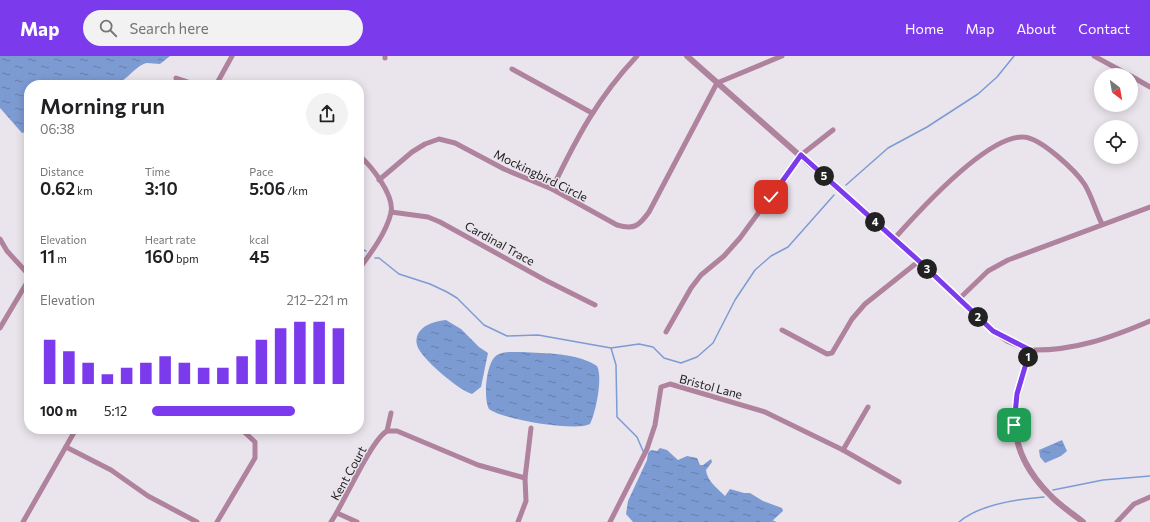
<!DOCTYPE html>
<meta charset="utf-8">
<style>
:root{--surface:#fff;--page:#f2f2f2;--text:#202124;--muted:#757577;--accent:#7c3aed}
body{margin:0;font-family:Commissioner,sans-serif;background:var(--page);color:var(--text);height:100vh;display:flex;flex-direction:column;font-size:15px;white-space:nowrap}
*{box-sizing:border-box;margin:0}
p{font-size:13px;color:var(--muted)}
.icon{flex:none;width:22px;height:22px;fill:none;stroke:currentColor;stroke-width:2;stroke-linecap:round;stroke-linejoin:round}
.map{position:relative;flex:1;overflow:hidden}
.panel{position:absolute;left:24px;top:24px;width:340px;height:354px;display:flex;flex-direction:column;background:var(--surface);border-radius:16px;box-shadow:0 2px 10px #0003}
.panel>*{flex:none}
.needle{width:26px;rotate:149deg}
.tools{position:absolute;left:1094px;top:12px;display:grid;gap:8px}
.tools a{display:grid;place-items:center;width:44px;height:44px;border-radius:50%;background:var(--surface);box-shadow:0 2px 10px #0003;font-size:20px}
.pin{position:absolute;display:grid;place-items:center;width:34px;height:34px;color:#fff;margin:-17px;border-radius:8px;box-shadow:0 2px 6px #0006}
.km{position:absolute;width:20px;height:20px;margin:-10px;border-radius:50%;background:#222;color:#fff;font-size:11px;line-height:20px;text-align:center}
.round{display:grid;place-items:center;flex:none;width:42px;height:42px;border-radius:21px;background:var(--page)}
.summary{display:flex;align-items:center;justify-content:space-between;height:68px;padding:0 16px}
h1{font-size:22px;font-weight:600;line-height:30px}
.figures{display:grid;grid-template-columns:repeat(3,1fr);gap:6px;height:68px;padding:4px 16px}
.figures div{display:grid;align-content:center}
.figures b{font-size:17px;font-weight:600}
.figures small{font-size:11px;font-weight:400}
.figures p{font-size:11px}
.chart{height:112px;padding:8px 16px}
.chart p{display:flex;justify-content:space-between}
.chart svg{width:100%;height:72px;margin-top:4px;stroke:var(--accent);stroke-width:6}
ul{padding:0 16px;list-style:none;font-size:13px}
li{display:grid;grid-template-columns:64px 48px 1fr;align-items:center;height:30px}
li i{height:10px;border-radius:5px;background:var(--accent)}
header{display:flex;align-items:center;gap:24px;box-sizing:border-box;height:56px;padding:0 20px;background:var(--accent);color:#fff}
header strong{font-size:19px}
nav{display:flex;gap:22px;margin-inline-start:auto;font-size:14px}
.search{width:280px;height:36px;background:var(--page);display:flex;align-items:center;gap:10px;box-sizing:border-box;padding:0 14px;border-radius:22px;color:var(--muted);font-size:15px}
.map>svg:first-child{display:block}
</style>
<header>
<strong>Map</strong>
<div class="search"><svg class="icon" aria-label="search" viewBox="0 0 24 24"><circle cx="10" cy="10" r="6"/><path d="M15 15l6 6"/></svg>Search here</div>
<nav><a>Home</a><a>Map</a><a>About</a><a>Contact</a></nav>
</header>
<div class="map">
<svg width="1150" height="466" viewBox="0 0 1150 466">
<defs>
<pattern id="water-ripples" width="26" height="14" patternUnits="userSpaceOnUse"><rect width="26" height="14" fill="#7d9bd3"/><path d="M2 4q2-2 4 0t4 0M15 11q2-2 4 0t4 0" fill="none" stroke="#667eab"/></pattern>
</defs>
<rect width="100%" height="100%" fill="#eae5ec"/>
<g fill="url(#water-ripples)">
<path d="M0 0H170L160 8C156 8 151 7 147 7 133 9 120 37 106 27L102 29H29V75L22 77 0 52Z"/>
<path d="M446 264 461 273 479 291 488 297 481 331 472 338C460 335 420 302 417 289 413 272 433 265 446 264Z"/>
<path d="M522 296C546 298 576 296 597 310 603 321 596 356 590 368 576 376 501 363 489 353 483 342 486 306 497 299 503 295 515 296 522 296Z"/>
<path d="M1062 384 1067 395 1061 400 1045 407 1040 401 1039 394Z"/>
<path d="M660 392 667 394 678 404 687 400 697 402 700 409H703L711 403 712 406 706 414C707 425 718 433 725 440L730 433 744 437H750L763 445 782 452 783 455 771 466H633L626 458 628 445 647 404 648 397 651 394 657 395Z"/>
</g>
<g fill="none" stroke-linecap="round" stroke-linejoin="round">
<g stroke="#7d9bd3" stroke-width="1.5">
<path d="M846 129 888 92 927 71 978 38 997 21 1014 0"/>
<path d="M359 192 366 195"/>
<path d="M375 202H379L399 218 430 228 447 236 457 242 484 269 507 280 538 279 611 292 639 288 653 291 664 302 681 307 697 301 713 287 735 244 755 214 771 200 788 191 834 139"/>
<path d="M611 292 616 309 617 361 637 381 643 395 645 396"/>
<path d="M1053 434 1103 424 1150 420"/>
<path d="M772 465 775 466"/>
<path d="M959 466C980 448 1018 443 1044 441"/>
</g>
<g stroke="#af829d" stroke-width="5">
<path d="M385 0V2"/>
<path d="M1094 0 1129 19"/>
<path d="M512 13 592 57"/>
<path d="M1131 20 1150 31"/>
<path d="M176 22 197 29"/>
<path d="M216 29 232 0"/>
<path d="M359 99C371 110 395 139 391 157 386 177 371 197 359 213"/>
<path d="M379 124 412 96 425 88 439 83 455 87 504 113 552 133 617 169C634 174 639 170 649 156L717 27 782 0"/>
<path d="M552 133C576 83 598 41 637 0"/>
<path d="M391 156 428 161 440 166 545 224 595 249"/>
<path d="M0 183 7 195 29 219"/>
<path d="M894 183C918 156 987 80 1023 81 1040 81 1076 115 1085 129 1092 141 1096 156 1102 168"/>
<path d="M959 243 988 215 1008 204 1150 151"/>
<path d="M0 272 29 223"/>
<path d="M782 274 827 298 832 297 852 263 865 248 919 205"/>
<path d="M666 276 691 232 701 219 724 200 740 182 801 99 833 74"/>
<path d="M1030 294C1074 295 1110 282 1150 265"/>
<path d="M387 375H397L478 409 525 422"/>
<path d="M66 391 111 414 148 440 197 466"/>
<path d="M843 394 868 351"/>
<path d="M337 457 357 466"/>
<path d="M23 466 76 373"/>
<path d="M217 466 255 402V386L241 373"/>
<path d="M331 466C344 447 371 384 387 375L391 357"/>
<path d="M518 466 526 445 525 422 531 372"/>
<path d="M610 466 647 393 655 369 661 331 670 328 765 356 843 394 899 426"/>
<path d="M1117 466 1134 448 1150 441"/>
</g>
<path stroke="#af829d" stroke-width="6" d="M687 0 919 205 993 275 1008 285 1030 294C1012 352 1002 391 1050 439 1059 449 1072 457 1083 466"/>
</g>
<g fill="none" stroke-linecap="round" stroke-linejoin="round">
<g stroke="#fff" stroke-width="8">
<path id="route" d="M771 141 801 99 919 205 993 275 1030 294 1017 338 1014 369"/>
</g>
<use href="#route" stroke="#7c3aed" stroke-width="5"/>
</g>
<g text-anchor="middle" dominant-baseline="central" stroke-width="3" stroke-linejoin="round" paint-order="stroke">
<g font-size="12" fill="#222023" stroke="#eae5ec">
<text transform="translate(541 119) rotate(26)">Mockingbird Circle</text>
<text transform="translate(500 187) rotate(29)">Cardinal Trace</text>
<text transform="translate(711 330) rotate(15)">Bristol Lane</text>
<text transform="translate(348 417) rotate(-61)">Kent Court</text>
</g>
</g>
</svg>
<div class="tools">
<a><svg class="needle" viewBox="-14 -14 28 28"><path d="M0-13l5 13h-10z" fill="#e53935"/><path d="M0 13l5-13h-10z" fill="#757577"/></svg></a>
<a><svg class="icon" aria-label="locate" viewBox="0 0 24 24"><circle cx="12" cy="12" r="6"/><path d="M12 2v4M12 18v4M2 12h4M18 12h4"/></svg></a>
</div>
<div class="pin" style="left:1014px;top:369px;background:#1e9e55"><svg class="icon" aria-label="arrive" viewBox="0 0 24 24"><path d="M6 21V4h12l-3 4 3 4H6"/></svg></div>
<div class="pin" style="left:771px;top:141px;background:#d93025"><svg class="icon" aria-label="check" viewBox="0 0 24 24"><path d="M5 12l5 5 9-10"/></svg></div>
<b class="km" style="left:1028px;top:301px">1</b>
<b class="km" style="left:978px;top:261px">2</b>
<b class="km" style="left:927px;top:213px">3</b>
<b class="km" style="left:875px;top:166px">4</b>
<b class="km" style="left:824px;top:120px">5</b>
<section class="panel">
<div class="summary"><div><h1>Morning run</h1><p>06:38</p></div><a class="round"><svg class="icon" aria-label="share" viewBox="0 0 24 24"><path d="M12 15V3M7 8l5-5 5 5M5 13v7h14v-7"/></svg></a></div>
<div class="figures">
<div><p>Distance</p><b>0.62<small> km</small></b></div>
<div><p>Time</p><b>3:10</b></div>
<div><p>Pace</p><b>5:06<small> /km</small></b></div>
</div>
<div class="figures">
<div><p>Elevation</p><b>11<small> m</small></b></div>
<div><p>Heart rate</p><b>160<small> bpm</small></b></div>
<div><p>kcal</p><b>45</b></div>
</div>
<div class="chart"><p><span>Elevation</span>212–221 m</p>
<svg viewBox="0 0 160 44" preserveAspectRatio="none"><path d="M5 44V17M15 44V24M25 44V31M35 44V38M45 44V34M55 44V31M65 44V27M75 44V31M85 44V34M95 44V34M105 44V27M115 44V17M125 44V10M135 44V6M145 44V6M155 44V10"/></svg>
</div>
<ul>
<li><b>100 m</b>5:12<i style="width:73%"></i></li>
</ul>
</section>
</div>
